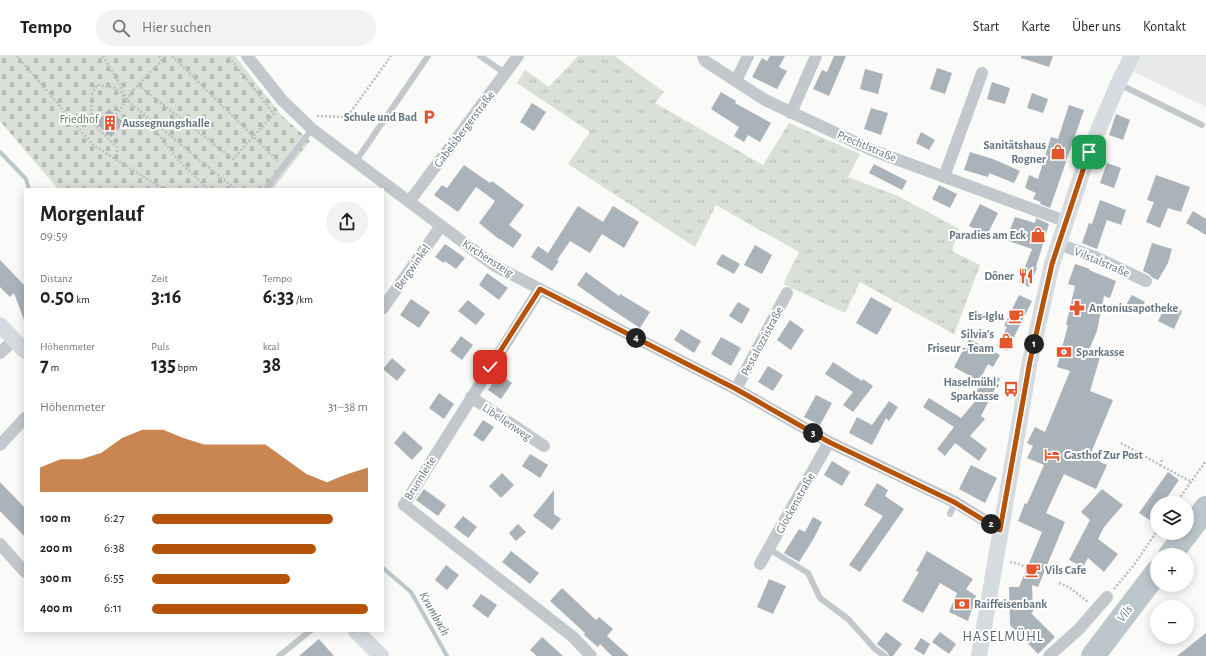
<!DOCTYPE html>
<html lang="de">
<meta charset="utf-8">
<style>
:root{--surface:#fff;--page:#f2f2f2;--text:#222;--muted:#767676;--line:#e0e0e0;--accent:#b45309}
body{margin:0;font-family:"Alegreya Sans",sans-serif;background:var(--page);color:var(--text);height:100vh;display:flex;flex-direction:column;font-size:15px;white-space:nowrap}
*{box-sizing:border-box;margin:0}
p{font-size:13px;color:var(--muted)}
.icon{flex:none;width:22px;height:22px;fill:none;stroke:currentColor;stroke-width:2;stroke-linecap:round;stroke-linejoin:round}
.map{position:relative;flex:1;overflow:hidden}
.panel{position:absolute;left:24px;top:132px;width:360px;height:444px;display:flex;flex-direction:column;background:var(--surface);border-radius:0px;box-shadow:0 2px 10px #0003}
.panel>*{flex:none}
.fabs{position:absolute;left:1150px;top:440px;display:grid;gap:8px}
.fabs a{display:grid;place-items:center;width:44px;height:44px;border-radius:50%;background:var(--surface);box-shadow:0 2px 10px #0003;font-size:20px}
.pin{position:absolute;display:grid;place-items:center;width:34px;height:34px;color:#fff;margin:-17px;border-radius:8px;box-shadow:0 2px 6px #0006}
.km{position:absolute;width:20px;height:20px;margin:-10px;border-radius:50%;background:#222;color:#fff;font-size:11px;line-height:20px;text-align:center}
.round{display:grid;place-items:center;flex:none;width:42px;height:42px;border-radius:21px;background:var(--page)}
.head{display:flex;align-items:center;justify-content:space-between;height:68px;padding:0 16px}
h1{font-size:22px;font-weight:700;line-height:30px}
.metrics{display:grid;grid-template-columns:repeat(3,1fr);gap:6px;height:68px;padding:4px 16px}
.metrics div{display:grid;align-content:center}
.metrics b{font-size:20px;font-weight:700}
.metrics small{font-size:11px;font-weight:400}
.metrics p{font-size:11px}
.chart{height:112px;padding:8px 16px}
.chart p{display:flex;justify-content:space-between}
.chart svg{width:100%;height:72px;margin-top:4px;fill:var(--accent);opacity:.7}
ul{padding:0 16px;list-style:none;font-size:13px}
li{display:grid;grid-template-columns:64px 48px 1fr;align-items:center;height:30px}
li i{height:10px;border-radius:5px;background:var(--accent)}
header{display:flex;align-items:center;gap:24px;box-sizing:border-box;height:56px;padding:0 20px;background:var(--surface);border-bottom:1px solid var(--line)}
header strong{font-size:19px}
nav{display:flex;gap:22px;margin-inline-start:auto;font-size:14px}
.search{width:280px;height:36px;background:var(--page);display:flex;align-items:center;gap:10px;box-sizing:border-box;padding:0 14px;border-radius:22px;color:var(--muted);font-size:15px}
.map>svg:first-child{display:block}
</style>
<header>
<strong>Tempo</strong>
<div class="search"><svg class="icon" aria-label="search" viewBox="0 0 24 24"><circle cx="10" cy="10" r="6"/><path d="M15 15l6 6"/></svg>Hier suchen</div>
<nav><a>Start</a><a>Karte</a><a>Über uns</a><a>Kontakt</a></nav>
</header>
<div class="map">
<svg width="1206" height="600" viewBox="0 0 1206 600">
<defs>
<pattern id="grass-tufts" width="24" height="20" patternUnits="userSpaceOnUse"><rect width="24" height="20" fill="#dadfd7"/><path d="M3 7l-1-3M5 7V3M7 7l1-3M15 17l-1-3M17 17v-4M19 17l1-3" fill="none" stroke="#b4b9b4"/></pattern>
<pattern id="cemetery-stones" width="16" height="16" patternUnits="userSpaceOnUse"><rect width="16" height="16" fill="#dadfd7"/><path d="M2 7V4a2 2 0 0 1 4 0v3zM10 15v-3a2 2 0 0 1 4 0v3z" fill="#b4b9b4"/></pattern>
</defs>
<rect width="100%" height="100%" fill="#fafaf8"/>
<path fill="#e8e9e9" d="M1140 0H1206V51L1132 15Z"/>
<path fill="url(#grass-tufts)" d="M578 0H615L664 36 655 47 763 109 789 67 860 98 848 121 898 140 959 173 952 195 980 209 954 278 860 226 845 257 783 228 799 196 716 149 695 191 568 108 590 76 517 27 525 14 549 31Z"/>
<path fill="url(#cemetery-stones)" d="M0 0H235L282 60 310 85 273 133H58L0 65Z"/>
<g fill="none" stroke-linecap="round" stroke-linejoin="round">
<g stroke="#bbc7cb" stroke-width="4">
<path d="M0 96 26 123 29 133"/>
<path d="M383 512 411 536 447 600"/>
</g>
<g stroke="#bbc7cb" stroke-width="24">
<path d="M1187 477 1206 452"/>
<path d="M1170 499 1187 477"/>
<path d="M1093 600 1157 516"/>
</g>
</g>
<g fill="#aab3b9">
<path d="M770 0H785L779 11 787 15 777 33 752 21 762 2 767 5Z"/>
<path d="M834 0H846L829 40 813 33 822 14 827 16Z"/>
<path d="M1021 0H1053L1049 11 1021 2Z"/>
<path d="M937 12 952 17 945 38 930 33Z"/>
<path d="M865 13 883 18 878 38 860 33Z"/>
<path d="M992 26 1010 32 1005 48 987 43Z"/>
<path d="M721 36 736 45 735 47 771 67 760 86 748 79 744 86 734 80 739 71 711 53Z"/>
<path d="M1032 37 1048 43 1043 57 1027 52Z"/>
<path d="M532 47 546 56 534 75 520 66Z"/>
<path d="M1069 49 1084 54 1050 152 1040 148 1041 146 1033 143 1036 137 1025 132 1029 119 1038 123 1051 81 1058 83Z"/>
<path d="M871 52 888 57 881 79 864 73Z"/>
<path d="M109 53 124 67 111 81 96 67Z"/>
<path d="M1116 58 1130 64 1123 84 1109 79Z"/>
<path d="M921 76 935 84 929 94 916 87Z"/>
<path d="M970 96 993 103 1020 115 1014 127 989 117 988 121 964 114Z"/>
<path d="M1107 107 1121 112 1114 132 1100 127Z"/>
<path d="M874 108 907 125 902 134 869 117Z"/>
<path d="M464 109 490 127 492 125 524 149 509 169 522 179 513 192 500 183V184L479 167 495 145 476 131 458 156 434 139 442 129 447 132Z"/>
<path d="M1156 119 1190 131 1181 156 1168 152 1160 172 1146 166 1154 146 1147 144Z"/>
<path d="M939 129 957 138 950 152 932 143Z"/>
<path d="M1100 144 1126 154 1121 169 1107 164 1097 193 1082 187 1089 167 1092 168Z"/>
<path d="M980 148 998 157 987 179 969 170Z"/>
<path d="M578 150 603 166 613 150 639 166 624 192 602 178 590 197 570 185 557 204 559 205 552 215 531 201 538 190 548 197Z"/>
<path d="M1193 155 1206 163V179L1186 167Z"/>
<path d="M1015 161 1035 167 1036 162 1049 168 1036 211 1037 212 1029 231 1019 226 1032 193 1006 184Z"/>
<path d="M1152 187 1172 193 1168 207 1158 224 1153 222 1149 218 1143 215Z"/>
<path d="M445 188 465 202 456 213 445 205 444 207 435 201Z"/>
<path d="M755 189 772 199 762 218 744 209Z"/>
<path d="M722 198 740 208 734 218 716 208Z"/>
<path d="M0 204 25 230V264H24L14 237 10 241 0 231Z"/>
<path d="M1075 208 1090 213 1089 214 1116 225 1110 242 1104 240 1097 275 1088 296 1100 301 1090 335 1113 344 1091 397 1102 402 1100 406 1107 409 1096 433 1064 418 1046 457 1065 466 1038 531 1032 529 1033 556 1031 557 1055 581 1038 598 1010 569 1009 531H1019L1042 476 1018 465 1025 447 1027 448 1044 409 1027 402 1033 390 1027 387 1035 371 1045 376 1070 315 1057 311 1068 269H1066L1075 230 1068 228Z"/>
<path d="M586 216 619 240 620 238 650 256 640 272 611 253 577 229Z"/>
<path d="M487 217 508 232 499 244 479 229Z"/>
<path d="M1019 239 1032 245 1007 295 997 290 1007 271 1004 270Z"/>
<path d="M1132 239 1145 246 1139 257 1126 249Z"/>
<path d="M871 241 892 253 877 279 856 267Z"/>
<path d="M411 243 430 256 419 272 400 259Z"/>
<path d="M468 244 485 258 476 269 458 255Z"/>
<path d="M738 246 750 253 742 268 729 260Z"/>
<path d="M1167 247 1182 255 1174 273 1158 265Z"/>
<path d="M790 264 804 274 791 294 777 284Z"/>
<path d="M681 273 701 285 694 297 674 284Z"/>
<path d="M461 280 473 289 462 304 450 295Z"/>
<path d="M721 281 741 292 731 310 711 298Z"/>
<path d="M969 283 1000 299 993 311 988 308 979 325 954 311Z"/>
<path d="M392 302 406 314 397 325 383 313Z"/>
<path d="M833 306 862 325 863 323 873 330 853 356 843 349 853 336 825 318Z"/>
<path d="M768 310 783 319 773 335 758 326Z"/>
<path d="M499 318 512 327 501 343 488 334Z"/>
<path d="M997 320 1000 323 981 360 985 363 970 380 987 393 979 405 955 387 945 400 937 393 954 371 923 351 929 342 961 362 978 342 974 340 981 327 988 331Z"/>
<path d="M439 337 454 348 444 363 429 352Z"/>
<path d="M816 339 832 347 820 369 804 361Z"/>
<path d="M889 345 898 351 889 365 886 362 872 389 849 377 857 361 872 369Z"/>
<path d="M483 364 494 371 483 386 473 379Z"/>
<path d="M404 375 423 392 412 404 394 387Z"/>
<path d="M530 398 548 409 540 422 522 410Z"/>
<path d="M832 405 850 416 842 430 824 419Z"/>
<path d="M971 409 997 422 985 447 959 433Z"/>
<path d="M1168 416 1179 424 1163 447H1157V456L1151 465 1139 457Z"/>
<path d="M502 417 514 429 501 442 489 430Z"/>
<path d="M0 426 25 452V481L0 455Z"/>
<path d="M877 427 888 434 885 440 904 453 860 516 849 509 883 460 864 449Z"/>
<path d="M424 433 446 449 438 460 416 444Z"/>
<path d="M1102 433 1123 449 1104 471 1098 483 1118 498 1104 516 1088 502 1083 511 1069 504 1090 464 1081 456Z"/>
<path d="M554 434V458L561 463 552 474 533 460Z"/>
<path d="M463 460 477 471 468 482 454 471Z"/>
<path d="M813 461 822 466 814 482 799 506 784 497 799 473 805 476Z"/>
<path d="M518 468 526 476 516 485 509 477Z"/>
<path d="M511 495 539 517 530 528 502 506Z"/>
<path d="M927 495 973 523 966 533 976 540 968 565 949 556 957 537 940 527 923 557 902 545 919 516 916 515Z"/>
<path d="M446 509 459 519 447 534 435 524Z"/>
<path d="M769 523 786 530 773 558 757 551Z"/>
<path d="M562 532 596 564 599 561 613 573 607 580 629 600H612L600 588 598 591 584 579 585 577 550 545Z"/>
<path d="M481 538 497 549 488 562 472 550Z"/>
<path d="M886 576 902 588 893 600H889L888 597 877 588Z"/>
<path d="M940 576 956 588 949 598 932 586Z"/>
<path d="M1206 577V600H1177Z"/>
<path d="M542 581 563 600H537L530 594Z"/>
<path d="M921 582 930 588 924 599 914 593Z"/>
<path d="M319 583 334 600H299Z"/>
</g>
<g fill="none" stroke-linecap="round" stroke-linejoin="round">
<g stroke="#bbbfc2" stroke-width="2.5" stroke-dasharray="2 2" stroke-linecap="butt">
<path d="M17 0 93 89 163 133"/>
<path d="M103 0 120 28 126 42"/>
<path d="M159 0 162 3"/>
<path d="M172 0 278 105"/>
<path d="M138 29 233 103 274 58 228 0"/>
<path d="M127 44 133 34 166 0"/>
<path d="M116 59 127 44 235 133"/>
<path d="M143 59 179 105 208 133"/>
<path d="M317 60 347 61 391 0"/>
<path d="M117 104V91L91 66 92 38 97 29 116 32 127 44"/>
<path d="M1121 387 1160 409 1163 402"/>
<path d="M1160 409 1190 425"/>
<path d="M1176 447 1206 405"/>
<path d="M1010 506 1019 508 1028 512"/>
<path d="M1059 527 1070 532 1088 546"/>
<path d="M1114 533 1134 509 1157 475"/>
</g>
<g stroke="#c3c8cc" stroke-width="6">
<path d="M480 0 505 17"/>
<path d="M1119 28 1202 69"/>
<path d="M356 105 428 0"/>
<path d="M266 133 312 73"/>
<path d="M950 458 955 446"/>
<path d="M769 493 808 517 820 542 848 563 875 593 885 600"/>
<path d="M279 600 310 575"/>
</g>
<g stroke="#c3c8cc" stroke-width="12">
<path d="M247 0 282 44 312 73 495 210 736 333 829 386 955 446 1000 474"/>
<path d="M703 0 705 5 765 44 874 95 1065 165"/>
<path d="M736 25 748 0"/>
<path d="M791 57 816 0"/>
<path d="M944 121 982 17"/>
<path d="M409 146 518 0"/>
<path d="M1058 188 1095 201 1146 225"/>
<path d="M540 233 404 449 573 581 591 600"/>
<path d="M383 252 441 170"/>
<path d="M0 297 14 284"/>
<path d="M736 333 787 237"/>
<path d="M471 341 544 390"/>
<path d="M0 389 25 362"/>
<path d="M0 488 25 516"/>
<path d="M760 508 829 386"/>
<path d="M1049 600 1079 573 1107 541"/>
</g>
<g stroke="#d6dbdf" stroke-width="16">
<path d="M0 269 25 295"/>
<path d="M356 575 381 600"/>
<path d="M979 600 1030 305 1052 208 1089 96 1118 28 1132 0"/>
</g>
</g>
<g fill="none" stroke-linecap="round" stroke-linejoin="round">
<g stroke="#fff" stroke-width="8">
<path id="route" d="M490 311 540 233 736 333 829 386 954 446 1000 474 1030 305 1052 208 1089 96"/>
</g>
<use href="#route" stroke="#b45309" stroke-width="5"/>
</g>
<defs>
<g id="parking-bare" transform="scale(1.2)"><path d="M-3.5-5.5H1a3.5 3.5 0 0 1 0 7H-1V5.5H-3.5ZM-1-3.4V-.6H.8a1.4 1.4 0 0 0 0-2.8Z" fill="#e4572e" stroke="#fff" stroke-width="2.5" paint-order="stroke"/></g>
<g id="building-bare" transform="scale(1.2)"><path d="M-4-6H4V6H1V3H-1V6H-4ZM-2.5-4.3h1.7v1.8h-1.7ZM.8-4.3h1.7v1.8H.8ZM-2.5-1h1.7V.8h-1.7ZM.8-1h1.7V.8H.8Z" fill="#e4572e" stroke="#fff" stroke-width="2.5" paint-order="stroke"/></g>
<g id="shop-bare" transform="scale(1.2)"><path d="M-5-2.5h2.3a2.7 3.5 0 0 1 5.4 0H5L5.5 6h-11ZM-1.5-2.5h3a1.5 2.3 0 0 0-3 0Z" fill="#e4572e" stroke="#fff" stroke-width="2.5" paint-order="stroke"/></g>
<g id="restaurant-bare" transform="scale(1.2)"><path d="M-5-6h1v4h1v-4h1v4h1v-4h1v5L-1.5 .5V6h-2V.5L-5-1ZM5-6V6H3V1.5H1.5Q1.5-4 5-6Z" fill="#e4572e" stroke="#fff" stroke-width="2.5" paint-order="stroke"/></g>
<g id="pharmacy-bare" transform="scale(1.2)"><path d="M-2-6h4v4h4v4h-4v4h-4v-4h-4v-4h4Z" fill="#e4572e" stroke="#fff" stroke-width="2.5" paint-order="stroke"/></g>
<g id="cafe-bare" transform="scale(1.2)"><path d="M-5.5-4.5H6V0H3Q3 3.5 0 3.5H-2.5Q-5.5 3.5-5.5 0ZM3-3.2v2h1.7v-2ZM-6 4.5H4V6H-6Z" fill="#e4572e" stroke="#fff" stroke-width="2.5" paint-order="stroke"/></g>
<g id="bank-bare" transform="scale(1.2)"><path d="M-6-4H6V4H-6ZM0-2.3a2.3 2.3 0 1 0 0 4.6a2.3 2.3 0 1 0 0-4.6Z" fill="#e4572e" stroke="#fff" stroke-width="2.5" paint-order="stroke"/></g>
<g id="bus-bare" transform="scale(1.2)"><path d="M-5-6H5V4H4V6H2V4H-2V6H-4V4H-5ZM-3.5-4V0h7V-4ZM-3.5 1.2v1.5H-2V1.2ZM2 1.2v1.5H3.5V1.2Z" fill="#e4572e" stroke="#fff" stroke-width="2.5" paint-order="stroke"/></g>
<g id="hotel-bare" transform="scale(1.2)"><path d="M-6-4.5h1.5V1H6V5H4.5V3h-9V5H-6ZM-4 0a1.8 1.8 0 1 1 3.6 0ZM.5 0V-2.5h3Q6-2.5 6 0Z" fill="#e4572e" stroke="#fff" stroke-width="2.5" paint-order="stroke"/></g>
</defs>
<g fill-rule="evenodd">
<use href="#parking-bare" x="429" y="61"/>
<use href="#building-bare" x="110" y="67"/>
<use href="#shop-bare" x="1058" y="96"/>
<use href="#shop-bare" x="1038" y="179"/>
<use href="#restaurant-bare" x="1026" y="220"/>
<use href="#pharmacy-bare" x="1077" y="252"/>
<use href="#cafe-bare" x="1016" y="260"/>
<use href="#shop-bare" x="1006" y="285"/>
<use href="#bank-bare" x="1064" y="296"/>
<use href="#bus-bare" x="1011" y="333"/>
<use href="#hotel-bare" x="1052" y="399"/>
<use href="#cafe-bare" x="1033" y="514"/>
<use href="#bank-bare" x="962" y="548"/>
</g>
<g text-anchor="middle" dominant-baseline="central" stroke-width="4" stroke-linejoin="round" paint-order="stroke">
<g font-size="12" font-weight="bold" fill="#657683" stroke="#fff" text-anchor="end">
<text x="417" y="61">Schule und Bad</text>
<text x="122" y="67" text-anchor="start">Aussegnungshalle</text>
<text x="1046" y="89">Sanitätshaus<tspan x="1046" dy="14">Rogner</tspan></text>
<text x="1026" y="179">Paradies am Eck</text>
<text x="1014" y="220">Döner</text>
<text x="1089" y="252" text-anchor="start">Antoniusapotheke</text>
<text x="1004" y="260">Eis-Iglu</text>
<text x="994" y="278">Silvia's<tspan x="994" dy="14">Friseur - Team</tspan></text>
<text x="1076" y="296" text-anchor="start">Sparkasse</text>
<text x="999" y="326">Haselmühl,<tspan x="999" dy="14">Sparkasse</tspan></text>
<text x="1064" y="399" text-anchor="start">Gasthof Zur Post</text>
<text x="1045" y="514" text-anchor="start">Vils Cafe</text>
<text x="974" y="548" text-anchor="start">Raiffeisenbank</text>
</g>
<g font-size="12" fill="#687a64" stroke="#fff">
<text x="79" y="63">Friedhof</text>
</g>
<g font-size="12" fill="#657683" stroke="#fff">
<text transform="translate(464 73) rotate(-53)">Gabelsbergerstraße</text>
<text transform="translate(867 90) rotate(23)">Prechtlstraße</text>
<text transform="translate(488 202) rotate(33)">Kirchensteig</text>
<text transform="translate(1102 206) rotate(23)">Vilstalstraße</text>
<text transform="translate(412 211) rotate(-55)">Bergwinkel</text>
<text transform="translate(762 285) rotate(-62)">Pestalozzistraße</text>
<text transform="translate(507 366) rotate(34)">Libellenweg</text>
<text transform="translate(420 422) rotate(-58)">Brunnleite</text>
<text transform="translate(795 447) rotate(-61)">Glockenstraße</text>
</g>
<g font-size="13" font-style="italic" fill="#60757c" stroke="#fff">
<text transform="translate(434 558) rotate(60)">Krumbach</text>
<text transform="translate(1125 558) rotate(-53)">Vils</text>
</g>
<g font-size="14" letter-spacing="1" fill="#57646e" stroke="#fff">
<text x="1003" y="581">HASELMÜHL</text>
</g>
</g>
</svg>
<div class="fabs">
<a><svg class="icon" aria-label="layers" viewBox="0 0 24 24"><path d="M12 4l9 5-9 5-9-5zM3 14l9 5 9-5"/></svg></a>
<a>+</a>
<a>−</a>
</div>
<div class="pin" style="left:1089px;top:96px;background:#1e9e55"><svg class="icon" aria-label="arrive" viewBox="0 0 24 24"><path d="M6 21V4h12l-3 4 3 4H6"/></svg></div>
<div class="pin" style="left:490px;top:311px;background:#d93025"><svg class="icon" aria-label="check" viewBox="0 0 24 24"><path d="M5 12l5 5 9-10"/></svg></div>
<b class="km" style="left:1034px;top:288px">1</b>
<b class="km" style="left:991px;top:468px">2</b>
<b class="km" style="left:813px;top:377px">3</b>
<b class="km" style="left:636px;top:282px">4</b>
<section class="panel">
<div class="head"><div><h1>Morgenlauf</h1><p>09:59</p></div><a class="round"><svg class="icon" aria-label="share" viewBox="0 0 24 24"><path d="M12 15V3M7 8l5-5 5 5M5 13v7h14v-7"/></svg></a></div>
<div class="metrics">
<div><p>Distanz</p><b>0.50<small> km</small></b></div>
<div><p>Zeit</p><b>3:16</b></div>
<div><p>Tempo</p><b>6:33<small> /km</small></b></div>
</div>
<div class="metrics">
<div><p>Höhenmeter</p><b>7<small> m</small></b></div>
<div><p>Puls</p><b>135<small> bpm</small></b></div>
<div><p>kcal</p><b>38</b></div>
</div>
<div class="chart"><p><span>Höhenmeter</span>31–38 m</p>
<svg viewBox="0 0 160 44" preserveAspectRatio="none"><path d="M0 44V29L10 24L20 24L30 20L40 11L50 6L60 6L70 11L80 15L90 15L100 15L110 15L120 24L130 33L140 38L150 33L160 29V44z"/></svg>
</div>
<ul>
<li><b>100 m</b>6:27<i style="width:84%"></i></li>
<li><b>200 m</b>6:38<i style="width:76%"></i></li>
<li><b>300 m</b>6:55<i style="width:64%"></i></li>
<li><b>400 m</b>6:11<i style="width:100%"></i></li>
</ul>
</section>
</div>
